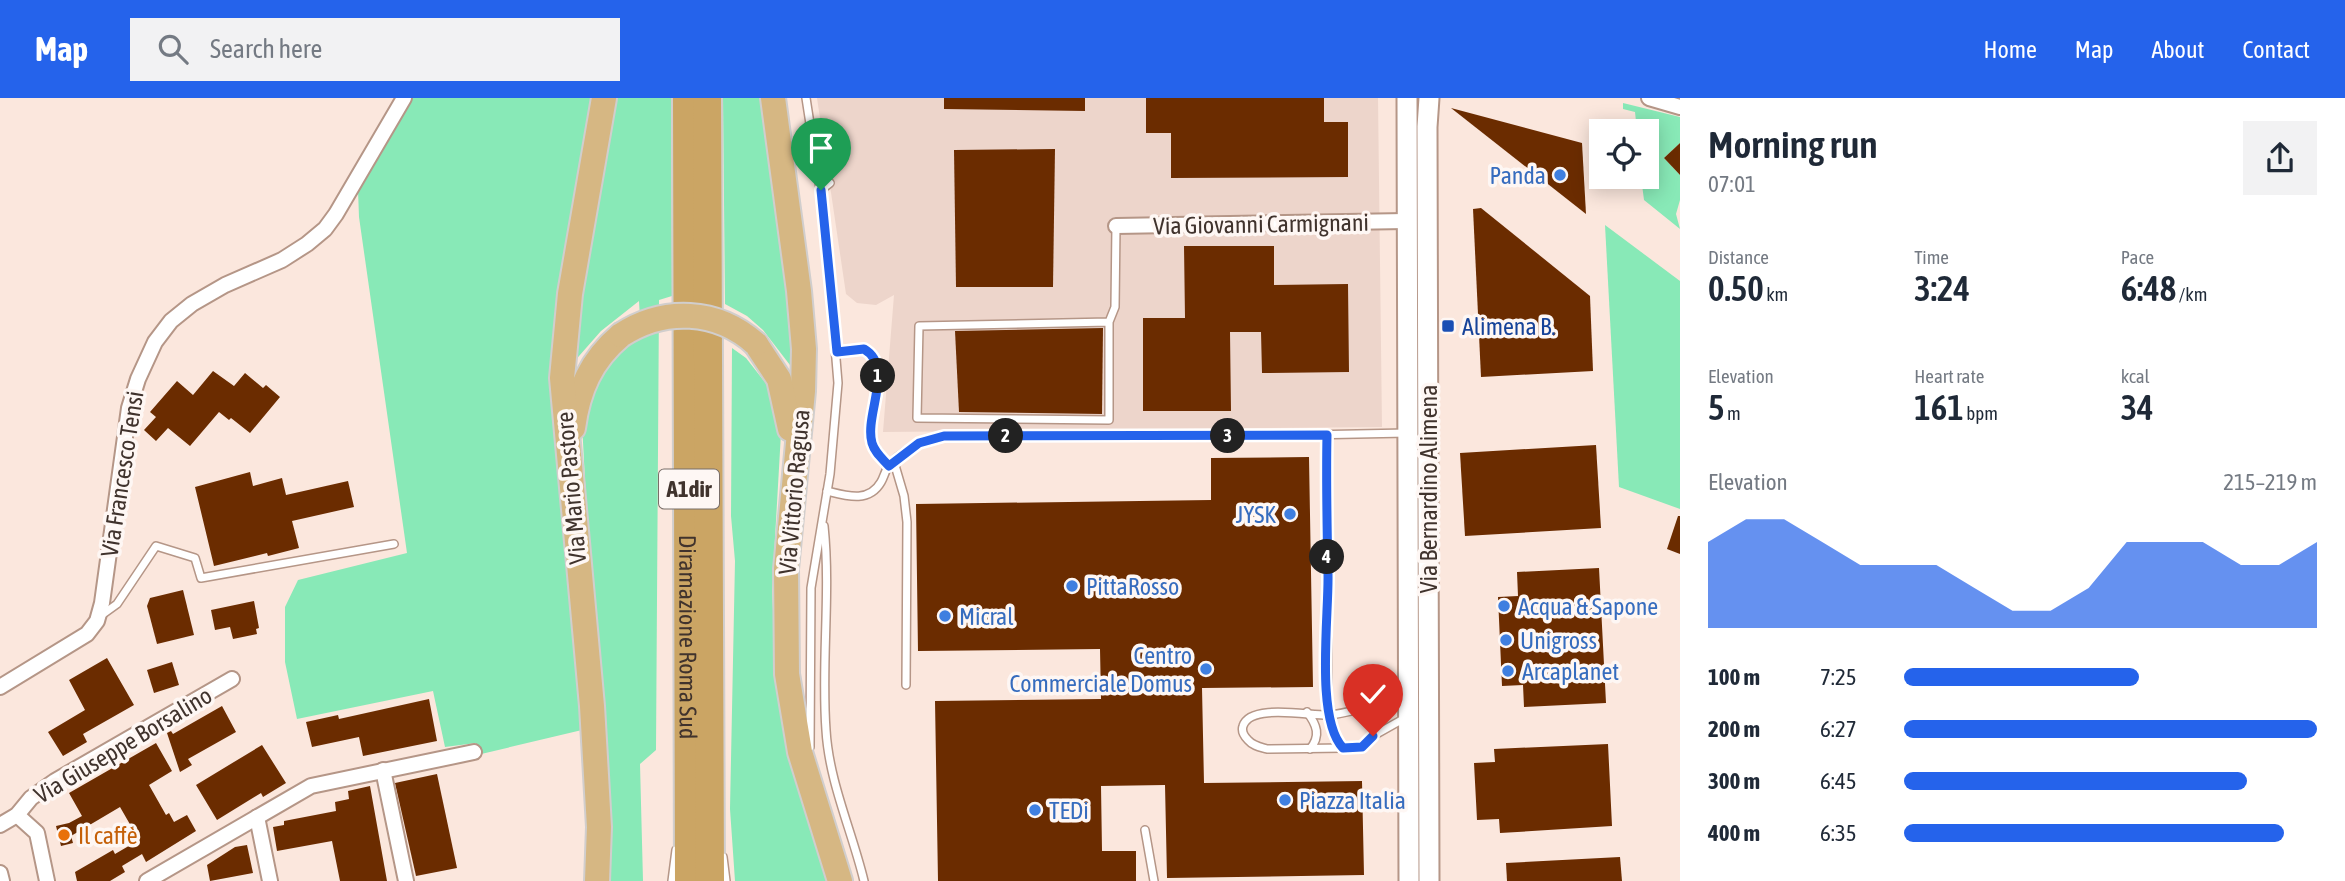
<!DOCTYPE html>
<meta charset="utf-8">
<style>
:root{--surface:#fff;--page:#f2f2f3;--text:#1f2937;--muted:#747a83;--accent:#2563eb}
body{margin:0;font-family:"Asap Condensed",sans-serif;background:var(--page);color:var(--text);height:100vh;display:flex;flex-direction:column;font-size:26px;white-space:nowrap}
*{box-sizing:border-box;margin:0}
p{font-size:23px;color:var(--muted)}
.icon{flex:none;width:38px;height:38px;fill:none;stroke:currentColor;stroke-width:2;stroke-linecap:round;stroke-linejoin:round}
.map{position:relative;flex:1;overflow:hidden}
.details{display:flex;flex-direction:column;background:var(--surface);width:665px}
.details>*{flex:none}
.controls{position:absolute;left:1589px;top:21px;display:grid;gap:14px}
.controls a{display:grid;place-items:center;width:70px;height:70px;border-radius:0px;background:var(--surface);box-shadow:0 4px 18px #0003;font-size:35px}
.pin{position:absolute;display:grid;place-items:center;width:60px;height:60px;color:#fff;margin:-72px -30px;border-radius:50% 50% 50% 0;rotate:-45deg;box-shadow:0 0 7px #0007}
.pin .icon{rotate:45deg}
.km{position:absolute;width:35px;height:35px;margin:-18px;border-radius:50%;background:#222;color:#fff;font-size:19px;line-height:35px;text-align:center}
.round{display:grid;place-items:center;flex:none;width:74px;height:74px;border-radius:0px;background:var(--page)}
.head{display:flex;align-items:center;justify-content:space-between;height:119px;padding:0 28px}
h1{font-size:38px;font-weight:600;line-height:52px}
.stats{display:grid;grid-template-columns:repeat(3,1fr);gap:10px;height:119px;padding:7px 28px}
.stats div{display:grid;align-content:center}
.stats b{font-size:35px;font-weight:600}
.stats small{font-size:19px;font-weight:400}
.stats p{font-size:19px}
.chart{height:196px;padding:14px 28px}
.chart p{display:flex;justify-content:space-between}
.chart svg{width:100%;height:126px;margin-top:7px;fill:var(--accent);opacity:.7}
ul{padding:0 28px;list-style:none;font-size:23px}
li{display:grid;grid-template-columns:112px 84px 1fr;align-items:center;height:52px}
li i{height:18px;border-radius:9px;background:var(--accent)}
header{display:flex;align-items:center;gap:42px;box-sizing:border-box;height:98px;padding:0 35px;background:var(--accent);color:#fff}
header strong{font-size:33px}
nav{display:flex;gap:38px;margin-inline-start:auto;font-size:24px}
.search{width:490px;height:63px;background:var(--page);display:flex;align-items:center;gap:18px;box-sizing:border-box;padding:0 24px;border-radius:0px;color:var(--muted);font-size:26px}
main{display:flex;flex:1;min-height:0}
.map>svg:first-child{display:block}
</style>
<header>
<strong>Map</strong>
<div class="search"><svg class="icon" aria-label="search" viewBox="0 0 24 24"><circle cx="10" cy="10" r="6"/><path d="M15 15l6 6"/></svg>Search here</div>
<nav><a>Home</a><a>Map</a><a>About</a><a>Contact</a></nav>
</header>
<main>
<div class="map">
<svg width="1680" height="783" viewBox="0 0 1680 783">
<rect width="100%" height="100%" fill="#fbe7dd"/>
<path fill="#edd5cb" d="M817 0H1378L1382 329 883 334 894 197 876 207 857 205 846 196Z"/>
<g fill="#88e9b7">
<path d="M408 0H593C582 95 557 189 550 284L582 632 477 657 476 645 445 649 433 593 297 621 285 564V509L298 482 407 455 359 119 358 92Z"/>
<path d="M613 0H671L672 198 659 202 656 652 640 666 643 783H606L582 325 591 286 624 249 641 238 639 203 601 233 572 266 578 209Z"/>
<path d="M723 0H765L788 171 793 271 763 232 747 218 725 206Z"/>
<path d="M1623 5 1680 19V45L1664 60 1680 77V102L1676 116 1680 131 1644 102 1641 79H1647V33H1637L1635 14 1623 11Z"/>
<path d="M1605 127 1680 183V411L1619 389Z"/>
<path d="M732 250 746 260 768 288 781 335 772 493 778 603 792 673 828 783H735L730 711 735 463 731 418Z"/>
</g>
<g fill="#6b2c00">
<path d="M944 0H1085V13L944 11Z"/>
<path d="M1146 0H1324V24H1348V79L1171 80V35H1146Z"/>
<path d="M1451 10 1582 45 1586 116Z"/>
<path d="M1680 45V77L1664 60Z"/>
<path d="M1055 51 1053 189H956L954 52Z"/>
<path d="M1481 110 1590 198 1593 273 1481 279 1473 111Z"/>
<path d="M1184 148H1274V187L1348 186 1349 274 1262 275 1261 234H1230L1231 313H1143V220H1185Z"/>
<path d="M1103 230 1102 316 959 314 955 233Z"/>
<path d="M213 273 234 288 245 275 263 290 266 287 280 299 250 335 231 320 229 322 219 314 190 348 168 330 156 343 144 332 156 319 150 314 177 283 193 297Z"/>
<path d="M1596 347 1601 430 1465 438 1460 355Z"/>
<path d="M1309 359 1313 589 1202 590 1204 685 1362 683 1364 777 1167 780 1165 687 1101 688 1102 753H1136V783H938L935 603 1101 601 1100 551 918 553 916 406 1211 402V360Z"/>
<path d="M250 374 253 388 282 380 286 397 348 383 354 409 292 423 299 450 268 458 267 455 214 468 195 389Z"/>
<path d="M1678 418H1680V456L1667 451Z"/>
<path d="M1599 470 1606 605 1524 609 1523 587 1502 588 1498 499 1518 498 1517 474Z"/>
<path d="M183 492 194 537 157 546 147 508 150 500Z"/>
<path d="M254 503 259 530 256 531 257 536 233 541 230 529 215 532 211 512Z"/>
<path d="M107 560 134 607 83 636 87 644 63 658 48 634 85 612 69 582Z"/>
<path d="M172 564 179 587 154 595 147 572Z"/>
<path d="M429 601 437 643 363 658 359 639 312 649 306 624 338 617 339 621Z"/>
<path d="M222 608 236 634 188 661 192 667 180 674 167 635 171 633 173 636Z"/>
<path d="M156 645 172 673 149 687 166 717 169 715 174 724 187 717 196 733 146 764 142 756 122 768 125 774 110 783H77L75 774 113 752 115 756 139 742 120 709 71 738 73 745 61 748 56 728 69 725 82 718 69 695Z"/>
<path d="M1608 646 1612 728 1500 735 1499 721 1477 722 1474 665 1495 664 1494 651Z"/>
<path d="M262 647 286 685 263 699 261 695 217 722 196 687Z"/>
<path d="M437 676 457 770 416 778 395 685Z"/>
<path d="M370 688 387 783H340L332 743 277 753 273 729 284 727V723L336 713 335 704 349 701 348 693Z"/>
<path d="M247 747 253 775 210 783 207 767 235 749Z"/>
<path d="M1620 759 1622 783H1507L1506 765Z"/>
</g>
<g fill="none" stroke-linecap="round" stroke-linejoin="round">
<g stroke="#b59687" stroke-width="10">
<g id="service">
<path d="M806 0 824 116 838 285 830 376 811 490 810 649"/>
<path d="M821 92 830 85"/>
<path d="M1109 224 919 228 917 320 1109 322V224L1115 209 1116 128"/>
<path d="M837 254 864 251 877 265C884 307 852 330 889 367"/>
<path d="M1327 337 1328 600 1333 634 1344 650 1362 649 1373 638 1405 620"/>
<path d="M894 364 904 398 907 424 906 587"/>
<path d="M827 393C847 398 869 405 881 384 884 379 885 373 888 369 898 354 927 340 944 338L1205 339 1407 335"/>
<path d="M824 428C831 496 821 565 826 632 829 684 852 733 864 783"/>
<path d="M99 519 117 506 156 448 195 460 201 480 394 446"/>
<path d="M1378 599 1407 600"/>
<path d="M1307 614C1317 627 1321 638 1310 651"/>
<path d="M1344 650 1267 651C1260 649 1253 648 1248 642 1244 638 1241 634 1243 628 1250 605 1310 618 1329 617 1343 616 1358 611 1372 608L1378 599 1376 580"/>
<path d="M1145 732 1154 783"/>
<path d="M723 759 726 783"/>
<path d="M672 783 676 752"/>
</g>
</g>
<g stroke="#b59687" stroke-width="18">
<g id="minor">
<path d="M1649 0 1680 9"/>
<path d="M1116 128 1406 123"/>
<path d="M0 589 87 536 97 523 102 505 129 310 138 281 155 244 171 223 192 206 225 187 282 162 307 146 325 131 336 116 404 0"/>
<path d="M383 672 406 783"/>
<path d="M17 717 37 735 47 783"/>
<path d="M257 719 270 783"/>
<path d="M0 727 17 717 31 700 55 683 232 581"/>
<path d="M0 775 2 783"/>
<path d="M147 783 311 688 474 654"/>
</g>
</g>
<g stroke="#b59687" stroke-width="23">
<g id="tertiary">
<path d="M1407 0 1409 783"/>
<path d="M1429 783 1427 29 1429 0"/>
</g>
</g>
<g stroke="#d1cecd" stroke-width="28">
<g id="trunk">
<path d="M773 0 799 193 804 251 803 293 786 471 787 576 800 654 840 783"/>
<path d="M756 246 779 281 790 331"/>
<path d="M573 330C578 292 591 262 621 237"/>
<path d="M597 783 599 729 592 608 562 280 570 196 604 0"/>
</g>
</g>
<g stroke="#d1cecd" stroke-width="32">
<g id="motorway">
<path id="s1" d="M687 0 689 783"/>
<path d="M707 0 710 783"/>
</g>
</g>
<use href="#service" stroke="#fff" stroke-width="7"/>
<use href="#minor" stroke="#fff" stroke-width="14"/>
<use href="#tertiary" stroke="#fff" stroke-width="19"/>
<use href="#trunk" stroke="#d6b783" stroke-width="24"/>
<use href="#motorway" stroke="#cba564" stroke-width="28"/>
<g stroke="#d1cecd" stroke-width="28" stroke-linecap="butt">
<path id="trunk-bridge" d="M621 237C664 209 717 211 756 246"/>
</g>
<use href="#trunk-bridge" stroke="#d6b783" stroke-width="24"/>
</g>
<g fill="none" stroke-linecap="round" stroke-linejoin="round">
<g stroke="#fff" stroke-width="14">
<path id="route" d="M821 92 837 254 864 251C895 269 864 317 872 345 875 355 882 360 889 368L919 345 944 338 1327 337C1326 383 1327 430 1328 476 1329 517 1315 621 1343 650L1362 649 1373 638"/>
</g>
<use href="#route" stroke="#2563eb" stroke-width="9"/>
</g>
<g fill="#3f7fe0" stroke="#fef7f4" stroke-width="2.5">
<circle cx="1560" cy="77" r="7"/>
<circle cx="1290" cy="416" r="7"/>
<circle cx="1072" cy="488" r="7"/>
<circle cx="1504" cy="508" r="7"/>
<circle cx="945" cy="518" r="7"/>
<circle cx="1506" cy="542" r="7"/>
<circle cx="1206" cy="571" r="7"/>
<circle cx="1508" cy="573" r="7"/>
<circle cx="1285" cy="702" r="7"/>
<circle cx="1035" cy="712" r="7"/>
</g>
<rect fill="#1a4fb4" stroke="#fef7f4" stroke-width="2.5" x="1441" y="221" width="14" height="14" rx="3.5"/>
<circle fill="#e8710a" stroke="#fef7f4" stroke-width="2.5" cx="64" cy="737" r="7"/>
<g text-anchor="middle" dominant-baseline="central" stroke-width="7" stroke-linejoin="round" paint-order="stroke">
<rect fill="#fef7f4" stroke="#796e69" stroke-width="2" x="659" y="371.5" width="60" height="39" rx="5"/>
<g font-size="23" font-weight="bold" fill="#40332d">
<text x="689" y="391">A1dir</text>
</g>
<g font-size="24" fill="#366cbe" stroke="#fef7f4" text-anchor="start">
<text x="1546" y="77" text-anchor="end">Panda</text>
<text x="1276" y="416" text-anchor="end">JYSK</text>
<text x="1086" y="488">PittaRosso</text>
<text x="1518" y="508">Acqua &amp; Sapone</text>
<text x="959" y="518">Micral</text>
<text x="1520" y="542">Unigross</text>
<text x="1192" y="557" text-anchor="end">Centro<tspan x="1192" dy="28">Commerciale Domus</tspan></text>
<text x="1522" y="573">Arcaplanet</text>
<text x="1299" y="702">Piazza Italia</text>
<text x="1049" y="712">TEDi</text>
</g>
<g font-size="24" fill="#40332d" stroke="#fef7f4">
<text transform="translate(1261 126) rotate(-1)">Via Giovanni Carmignani</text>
<text transform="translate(122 376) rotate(-81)">Via Francesco Tensi</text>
<text transform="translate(571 390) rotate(-95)">Via Mario Pastore</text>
<text transform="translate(1428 391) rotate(-90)">Via Bernardino Alimena</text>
<text transform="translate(794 394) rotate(-85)">Via Vittorio Ragusa</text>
<text stroke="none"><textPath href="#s1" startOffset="539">Diramazione Roma Sud</textPath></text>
<text transform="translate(123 647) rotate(-31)">Via Giuseppe Borsalino</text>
</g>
<g font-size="24" fill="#164399" stroke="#fef7f4" text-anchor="start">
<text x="1462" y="228">Alimena B.</text>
</g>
<g font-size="24" fill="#c56008" stroke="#fef7f4" text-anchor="start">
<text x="78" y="737">Il caffè</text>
</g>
</g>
</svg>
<div class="controls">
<a><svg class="icon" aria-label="locate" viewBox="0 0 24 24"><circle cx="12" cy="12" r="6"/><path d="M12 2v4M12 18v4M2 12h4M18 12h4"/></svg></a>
</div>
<div class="pin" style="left:821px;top:92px;background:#1e9e55"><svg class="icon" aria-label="arrive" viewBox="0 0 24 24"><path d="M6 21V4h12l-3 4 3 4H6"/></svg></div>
<div class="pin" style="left:1373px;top:638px;background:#d93025"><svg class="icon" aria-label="check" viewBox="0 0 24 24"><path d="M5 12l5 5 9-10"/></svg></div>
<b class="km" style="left:878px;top:278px">1</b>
<b class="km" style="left:1006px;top:338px">2</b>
<b class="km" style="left:1228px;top:338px">3</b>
<b class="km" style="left:1327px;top:459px">4</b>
</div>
<section class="details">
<div class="head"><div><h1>Morning run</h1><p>07:01</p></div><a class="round"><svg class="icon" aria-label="share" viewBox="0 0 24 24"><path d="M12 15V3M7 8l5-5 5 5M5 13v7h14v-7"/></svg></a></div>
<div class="stats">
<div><p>Distance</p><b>0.50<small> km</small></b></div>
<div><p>Time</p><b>3:24</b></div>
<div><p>Pace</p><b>6:48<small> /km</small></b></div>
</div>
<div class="stats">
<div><p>Elevation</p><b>5<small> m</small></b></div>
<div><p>Heart rate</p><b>161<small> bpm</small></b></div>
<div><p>kcal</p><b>34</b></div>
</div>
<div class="chart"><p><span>Elevation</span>215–219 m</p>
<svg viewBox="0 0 160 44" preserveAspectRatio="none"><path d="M0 44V14L10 6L20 6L30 14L40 22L50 22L60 22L70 30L80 38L90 38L100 30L110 14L120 14L130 14L140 22L150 22L160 14V44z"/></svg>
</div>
<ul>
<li><b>100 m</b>7:25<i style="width:57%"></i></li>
<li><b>200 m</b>6:27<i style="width:100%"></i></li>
<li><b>300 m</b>6:45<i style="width:83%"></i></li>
<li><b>400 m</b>6:35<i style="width:92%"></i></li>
</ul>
</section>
</main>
